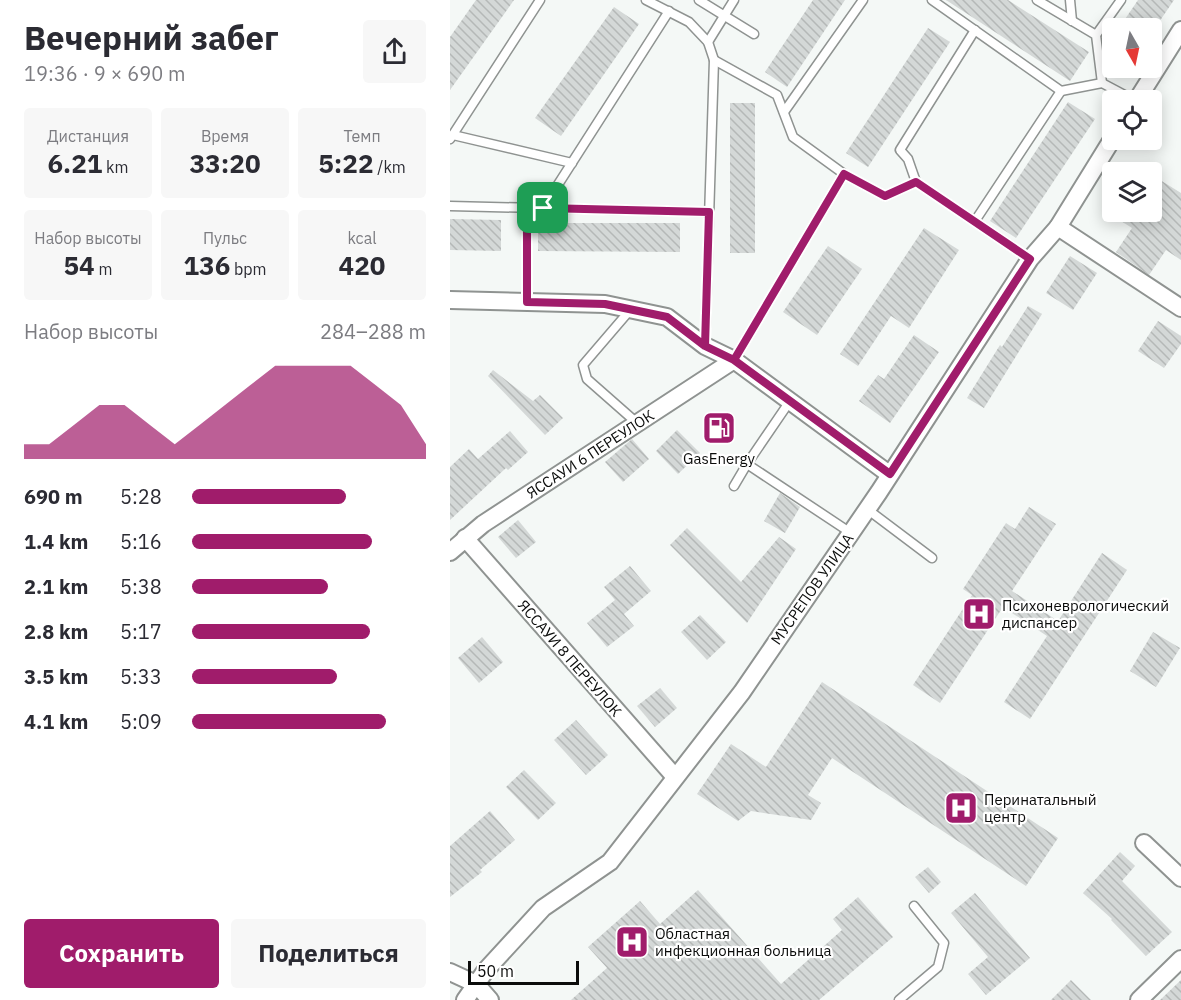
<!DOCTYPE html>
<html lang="ru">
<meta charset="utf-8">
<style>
:root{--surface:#fff;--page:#f7f7f7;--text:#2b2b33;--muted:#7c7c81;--accent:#a01c6b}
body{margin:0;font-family:"IBM Plex Sans",sans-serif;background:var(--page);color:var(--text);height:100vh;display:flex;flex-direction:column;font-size:22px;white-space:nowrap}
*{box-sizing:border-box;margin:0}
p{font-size:20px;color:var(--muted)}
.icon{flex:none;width:33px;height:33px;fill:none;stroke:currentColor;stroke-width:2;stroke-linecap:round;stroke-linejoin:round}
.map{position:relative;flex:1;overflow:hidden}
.drawer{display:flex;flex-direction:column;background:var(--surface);width:450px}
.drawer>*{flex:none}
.needle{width:39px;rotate:171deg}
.buttons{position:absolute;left:652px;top:18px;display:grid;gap:12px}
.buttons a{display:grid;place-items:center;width:60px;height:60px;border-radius:6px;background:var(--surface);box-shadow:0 3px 15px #0003;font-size:30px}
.scale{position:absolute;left:18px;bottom:15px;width:111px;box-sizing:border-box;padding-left:6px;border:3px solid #0b0c0b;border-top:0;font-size:16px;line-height:21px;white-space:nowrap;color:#0b0c0b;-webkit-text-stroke:4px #fff;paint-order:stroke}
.pin{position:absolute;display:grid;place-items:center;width:51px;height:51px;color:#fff;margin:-26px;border-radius:12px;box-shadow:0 3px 9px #0006}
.round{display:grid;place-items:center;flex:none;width:63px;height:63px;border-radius:6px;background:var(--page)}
.head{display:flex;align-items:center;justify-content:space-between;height:102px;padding:0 24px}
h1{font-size:33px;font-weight:700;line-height:45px}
.stats{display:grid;grid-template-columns:repeat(3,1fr);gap:9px;height:102px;padding:6px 24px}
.stats div{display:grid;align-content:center;border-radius:6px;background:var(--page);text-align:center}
.stats b{font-size:26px;font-weight:700}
.stats small{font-size:16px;font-weight:400}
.stats p{font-size:16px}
.chart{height:168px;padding:12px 24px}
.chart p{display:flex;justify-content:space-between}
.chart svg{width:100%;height:108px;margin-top:6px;fill:var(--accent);opacity:.7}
.cta{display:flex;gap:12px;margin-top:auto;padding:12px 24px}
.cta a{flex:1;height:69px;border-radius:6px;background:var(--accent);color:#fff;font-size:24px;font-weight:700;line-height:69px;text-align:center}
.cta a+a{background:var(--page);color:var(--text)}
ul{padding:0 24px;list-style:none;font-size:20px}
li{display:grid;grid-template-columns:96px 72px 1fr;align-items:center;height:45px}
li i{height:15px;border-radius:8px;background:var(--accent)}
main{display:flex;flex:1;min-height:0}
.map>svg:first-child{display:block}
</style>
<main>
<section class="drawer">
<div class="head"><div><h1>Вечерний забег</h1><p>19:36 · 9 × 690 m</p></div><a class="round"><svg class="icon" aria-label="share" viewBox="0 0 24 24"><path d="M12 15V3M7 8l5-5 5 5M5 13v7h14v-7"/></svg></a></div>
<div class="stats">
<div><p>Дистанция</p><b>6.21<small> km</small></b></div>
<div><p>Время</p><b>33:20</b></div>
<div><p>Темп</p><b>5:22<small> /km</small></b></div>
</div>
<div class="stats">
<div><p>Набор высоты</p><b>54<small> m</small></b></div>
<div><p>Пульс</p><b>136<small> bpm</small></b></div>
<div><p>kcal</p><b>420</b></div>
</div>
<div class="chart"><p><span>Набор высоты</span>284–288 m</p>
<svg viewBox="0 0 160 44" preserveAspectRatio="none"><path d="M0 44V38L10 38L20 30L30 22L40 22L50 30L60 38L70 30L80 22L90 14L100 6L110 6L120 6L130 6L140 14L150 22L160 38V44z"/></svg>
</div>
<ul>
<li><b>690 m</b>5:28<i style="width:66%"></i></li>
<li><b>1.4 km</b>5:16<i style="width:77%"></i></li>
<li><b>2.1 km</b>5:38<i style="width:58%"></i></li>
<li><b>2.8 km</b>5:17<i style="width:76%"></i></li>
<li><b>3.5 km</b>5:33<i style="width:62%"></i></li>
<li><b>4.1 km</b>5:09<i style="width:83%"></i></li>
</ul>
<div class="cta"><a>Сохранить</a><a>Поделиться</a></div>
</section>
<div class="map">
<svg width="731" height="1000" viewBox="0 0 731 1000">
<defs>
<pattern id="building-back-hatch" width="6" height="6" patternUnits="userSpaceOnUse" patternTransform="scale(1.5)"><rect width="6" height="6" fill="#d4d8d7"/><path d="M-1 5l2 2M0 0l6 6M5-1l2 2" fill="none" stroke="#b5b8b7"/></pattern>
</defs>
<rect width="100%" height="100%" fill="#f4f8f6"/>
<g fill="url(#building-back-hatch)">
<path d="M26 0H64L0 90V37Z"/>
<path d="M363 0H395L337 87 315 72Z"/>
<path d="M496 0H558L639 52 620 81Z"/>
<path d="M688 0H724L705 28H669Z"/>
<path d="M164 7 189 24 111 136 85 118Z"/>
<path d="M478 28 500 42 418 167 396 153Z"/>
<path d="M618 102 645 119 566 238 540 221Z"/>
<rect x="280" y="103" width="25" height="150"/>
<path d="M702 175 731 193V260L716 250 699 275 666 252 682 228 657 212H702Z"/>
<path d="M0 219 51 220V251L0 250Z"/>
<path d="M88 223H230V252L88 251Z"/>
<path d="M474 228 509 250 459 328 441 316 408 366 390 354Z"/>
<path d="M378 246 412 269 367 335 333 312Z"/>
<path d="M620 256 647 273 623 310 596 293Z"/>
<path d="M578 306 592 314 534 408 517 398 550 345 552 347Z"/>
<path d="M708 321 731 336V344L714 368 688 351Z"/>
<path d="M464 335 489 352 440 423 409 401 428 375 434 379Z"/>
<path d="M43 370 83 401 90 395 113 418 95 435 38 376Z"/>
<path d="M227 430 250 453 228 474 206 451Z"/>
<path d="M60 431 78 452 58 470 56 468 0 520V467L19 449 28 459Z"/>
<path d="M182 439 199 459 173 482 155 462Z"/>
<path d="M330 493 350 507 335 533 314 521Z"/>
<path d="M579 507 606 524 562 591 608 621 652 553 677 570 580 719 554 702 597 636 553 607 490 703 463 685 522 595 513 589 556 523 565 529Z"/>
<path d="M68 520 86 542 66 558 48 537Z"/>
<path d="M237 528 291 582 329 537 346 549 297 623 220 545Z"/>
<path d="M180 566 201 591 174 614 184 626 157 647 137 623 165 600 154 587Z"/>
<path d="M250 615 276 642 257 660 231 632Z"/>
<path d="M703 632 730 648 706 687 680 671Z"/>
<path d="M32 637 53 662 29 683 8 658Z"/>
<path d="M372 682 608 838 576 886 382 758 358 795 371 803 361 820 301 811 288 821 247 794 281 744 316 767Z"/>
<path d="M210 688 227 708 205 727 187 706Z"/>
<path d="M126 720 158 755 136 775 104 740Z"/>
<path d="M74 770 106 803 88 820 56 787Z"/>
<path d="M40 811 65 840 30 870 32 872 0 897V846Z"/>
<path d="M670 852 685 866 672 881 722 932 696 956 661 920 662 919 633 893Z"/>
<path d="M478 867 491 882 479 893 465 877Z"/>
<path d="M248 890 331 984 392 930 383 919 408 897 443 937 369 1000H121L157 968 138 947 190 901 210 924Z"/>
<path d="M525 893 580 958 536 995 518 974 538 957 501 913Z"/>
<path d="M621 980 641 1000H601Z"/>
<path d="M731 980V1000H710Z"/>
</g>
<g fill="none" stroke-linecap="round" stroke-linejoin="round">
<g stroke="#8f9391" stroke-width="11">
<g id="service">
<path d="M196 0 239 22 258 42 264 60 255 345"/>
<path d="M249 0 304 34"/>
<path d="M482 0 611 91 652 83 684 100"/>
<path d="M587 0 646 35 652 83"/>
<path d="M620 0 622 21"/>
<path d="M646 35 671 0"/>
<path d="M258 42 284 0"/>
<path d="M264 60 327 95 343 137 394 174 435 196 466 182 580 259"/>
<path d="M334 112 413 0"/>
<path d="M3 135 122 163"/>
<path d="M0 139 90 0"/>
<path d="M466 182 458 159 450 150 525 30"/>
<path d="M0 206 259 212"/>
<path d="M77 208V302"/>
<path d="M93 208 219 11"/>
<path d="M525 221 611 91"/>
<path d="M181 309 133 365 137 379 187 423"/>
<path d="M284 360 394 174"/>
<path d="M297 464 340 401"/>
<path d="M284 486 297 464 401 533"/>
<path d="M417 509 482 558"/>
<path d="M449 1000 488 967 494 943 464 906"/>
</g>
</g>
<g stroke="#8f9391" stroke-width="20">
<g id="minor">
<path d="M687 100 731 30"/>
<path d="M608 227 731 308"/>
<path d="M0 300 155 304 217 317 255 346 284 360 439 474"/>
<path d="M15 538 225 777"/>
<path d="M0 552 33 524 284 360"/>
<path d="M694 843 731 878"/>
<path d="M0 972 26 984 40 1000"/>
<path d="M15 1000 36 970 93 908 160 862 292 692 429 492 580 259 608 227 663 138"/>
<path d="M689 1000 731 959"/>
</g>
</g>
<use href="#service" stroke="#fff" stroke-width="8"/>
<use href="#minor" stroke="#fff" stroke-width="16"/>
</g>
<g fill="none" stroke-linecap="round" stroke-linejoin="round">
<g stroke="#fff" stroke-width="12">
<path id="route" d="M93 208H77V302L155 304 217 317 255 346 284 360 440 474 580 259 466 182 435 196 394 174 284 360 255 346 259 212 93 208"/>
</g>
<use href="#route" stroke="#a01c6b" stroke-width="8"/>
</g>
<defs>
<g id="fuel-square" transform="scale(1.725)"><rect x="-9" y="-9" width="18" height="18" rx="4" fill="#a01c6b" stroke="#fff"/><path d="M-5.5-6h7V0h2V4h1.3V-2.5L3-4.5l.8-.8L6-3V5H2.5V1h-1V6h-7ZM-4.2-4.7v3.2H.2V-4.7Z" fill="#fff"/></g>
<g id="hospital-square" transform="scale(1.725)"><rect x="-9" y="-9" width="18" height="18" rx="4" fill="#a01c6b" stroke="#fff"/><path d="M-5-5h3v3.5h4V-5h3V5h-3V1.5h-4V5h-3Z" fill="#fff"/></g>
</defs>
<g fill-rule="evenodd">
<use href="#fuel-square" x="269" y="428"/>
<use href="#hospital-square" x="529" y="614"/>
<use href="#hospital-square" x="511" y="808"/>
<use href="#hospital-square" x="182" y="942"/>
</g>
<g text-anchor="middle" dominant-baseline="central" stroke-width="4.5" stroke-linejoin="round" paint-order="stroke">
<g font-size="15" fill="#0b0c0b" stroke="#fff">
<text transform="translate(140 454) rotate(-33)">ЯССАУИ 6 ПЕРЕУЛОК</text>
<text transform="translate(362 589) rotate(-55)">МУСРЕПОВ УЛИЦА</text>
<text transform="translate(120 658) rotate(49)">ЯССАУИ 8 ПЕРЕУЛОК</text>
</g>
<g font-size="15" fill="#0b0c0b" stroke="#fff" text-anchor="start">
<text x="269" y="458" text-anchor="middle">GasEnergy</text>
<text x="552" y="605">Психоневрологический<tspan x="552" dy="17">диспансер</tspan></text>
<text x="534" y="799">Перинатальный<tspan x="534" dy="17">центр</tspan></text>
<text x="205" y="933">Областная<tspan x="205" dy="17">инфекционная больница</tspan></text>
</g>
</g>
</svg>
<div class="buttons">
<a><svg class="needle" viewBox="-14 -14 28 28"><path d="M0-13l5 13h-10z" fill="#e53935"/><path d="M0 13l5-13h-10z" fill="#7c7c81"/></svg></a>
<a><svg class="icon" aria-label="locate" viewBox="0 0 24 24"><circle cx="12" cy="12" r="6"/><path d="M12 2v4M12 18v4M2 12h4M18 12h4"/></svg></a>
<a><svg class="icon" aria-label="layers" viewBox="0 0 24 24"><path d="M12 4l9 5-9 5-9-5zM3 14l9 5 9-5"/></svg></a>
</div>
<div class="scale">50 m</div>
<div class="pin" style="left:93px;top:208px;background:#1e9e55"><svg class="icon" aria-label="arrive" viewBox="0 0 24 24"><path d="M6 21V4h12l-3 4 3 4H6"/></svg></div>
</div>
</main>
